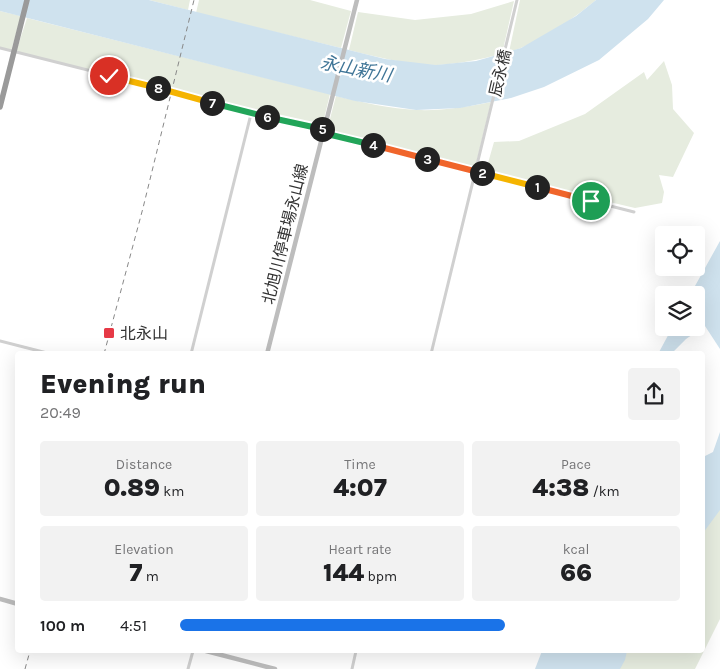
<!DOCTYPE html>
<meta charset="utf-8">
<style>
:root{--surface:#fff;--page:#f2f2f2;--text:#202124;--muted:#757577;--accent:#1a73e8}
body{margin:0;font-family:Karla,"Noto Sans JP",sans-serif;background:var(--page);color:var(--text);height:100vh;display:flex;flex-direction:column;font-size:19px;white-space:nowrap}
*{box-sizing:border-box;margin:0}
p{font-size:16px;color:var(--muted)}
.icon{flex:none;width:28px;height:28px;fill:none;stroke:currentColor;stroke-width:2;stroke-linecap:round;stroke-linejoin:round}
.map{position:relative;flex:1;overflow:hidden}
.details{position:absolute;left:15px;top:351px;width:690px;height:302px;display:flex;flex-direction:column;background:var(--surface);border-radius:5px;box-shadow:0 5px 20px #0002}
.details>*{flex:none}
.fabs{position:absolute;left:655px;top:226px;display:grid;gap:10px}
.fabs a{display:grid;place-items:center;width:50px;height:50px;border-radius:5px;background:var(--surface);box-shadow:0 5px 20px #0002;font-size:25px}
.pin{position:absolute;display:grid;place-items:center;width:42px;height:42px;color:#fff;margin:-21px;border:2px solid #fff;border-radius:50%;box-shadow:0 1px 5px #0007}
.km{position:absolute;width:25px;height:25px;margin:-12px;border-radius:50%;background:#222;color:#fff;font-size:14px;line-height:25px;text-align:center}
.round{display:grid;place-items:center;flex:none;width:52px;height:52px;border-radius:5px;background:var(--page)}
.head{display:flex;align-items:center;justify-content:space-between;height:85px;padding:0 25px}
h1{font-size:28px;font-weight:800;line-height:38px}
.stats{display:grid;grid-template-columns:repeat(3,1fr);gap:8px;height:85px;padding:5px 25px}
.stats div{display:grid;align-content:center;border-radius:5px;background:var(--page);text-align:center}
.stats b{font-size:25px;font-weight:800}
.stats small{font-size:14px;font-weight:400}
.stats p{font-size:14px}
ul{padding:0 25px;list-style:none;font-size:16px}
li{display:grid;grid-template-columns:80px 60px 1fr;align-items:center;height:38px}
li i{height:12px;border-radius:6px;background:var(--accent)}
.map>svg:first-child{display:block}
</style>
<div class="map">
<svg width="720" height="669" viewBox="0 0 720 669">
<rect width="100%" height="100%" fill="#fff"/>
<g fill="#e6ecdf">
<path d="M149 0H190L188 10Z"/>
<path d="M199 0H310L351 11 341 48 196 13Z"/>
<path d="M520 0H596C573 19 538 44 509 52Z"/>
<path d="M514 1 502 54C481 59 459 64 437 65 409 65 376 57 349 50L358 12 415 20 471 14Z"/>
<path d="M0 11 21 16 11 51 0 48Z"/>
<path d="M27 18 330 94 322 127 16 52Z"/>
<path d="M664 61 672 85 673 109 694 133 673 177 659 175 664 192 662 203 635 208 567 192 486 170 494 142 519 141 585 114 644 72 647 80Z"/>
<path d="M336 96C360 102 392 109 417 110 442 111 466 107 491 102L475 168 327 130Z"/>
<path d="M720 504V619L695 669H618L623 651H702L703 529Z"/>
</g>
<g fill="#cfe2ee">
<path d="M0 0H149L385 59 436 65 476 61 521 48 576 16 596 0H664L648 19 599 60 544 87 511 98 460 108 416 110 355 101 0 11Z"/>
<path d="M720 241V349L705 326 686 339 671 354H658L672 328H696V295H690Z"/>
<path d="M720 432V510L703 533V457L713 452Z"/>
<path d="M542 651H627L625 660 620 669H535Z"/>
</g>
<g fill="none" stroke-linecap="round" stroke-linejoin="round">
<g stroke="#d0d0d0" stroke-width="3">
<path d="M0 48 179 93 251 114 324 130"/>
<path d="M323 133 634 212"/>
<path d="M0 341 51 354"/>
<path d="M191 354 251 114"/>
<path d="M431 354 517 0"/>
<path d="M188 669 193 651"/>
<path d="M352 669 356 651"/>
</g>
<g stroke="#bdbdbd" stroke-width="4.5">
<path d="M267 354 357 0"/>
<path d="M0 599 18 604"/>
<path d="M206 651 275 669"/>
</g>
<path stroke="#9a9a9a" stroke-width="5.5" d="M0 107 27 0"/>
<g stroke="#888" stroke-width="1" stroke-dasharray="5 4" stroke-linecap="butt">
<path d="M104 354 143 208 194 0"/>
<path d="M25 669 30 651"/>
</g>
</g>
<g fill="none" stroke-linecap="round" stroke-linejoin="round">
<g stroke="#fff" stroke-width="10">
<path id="split-1" d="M537 187 591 201"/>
</g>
<g stroke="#fff" stroke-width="10">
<path id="split-2" d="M482 173 537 187"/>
</g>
<g stroke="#fff" stroke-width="10">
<path id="split-3" d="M427 159 482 173"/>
</g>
<g stroke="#fff" stroke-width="10">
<path id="split-4" d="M373 145 427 159"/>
</g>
<g stroke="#fff" stroke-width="10">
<path id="split-5" d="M322 129 324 130 323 133 373 145"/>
</g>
<g stroke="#fff" stroke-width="10">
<path id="split-6" d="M267 117 322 129"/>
</g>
<g stroke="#fff" stroke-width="10">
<path id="split-7" d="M212 103 267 117"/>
</g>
<g stroke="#fff" stroke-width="10">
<path id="split-8" d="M158 88 212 103"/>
</g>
<g stroke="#fff" stroke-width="10">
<path id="split-9" d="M109 76 158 88"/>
</g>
<use href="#split-1" stroke="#f0652b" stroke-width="6"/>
<use href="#split-2" stroke="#f5b400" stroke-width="6"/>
<use href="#split-3" stroke="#f0652b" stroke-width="6"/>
<use href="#split-4" stroke="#f0652b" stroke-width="6"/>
<use href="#split-5" stroke="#22a559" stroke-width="6"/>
<use href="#split-6" stroke="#22a559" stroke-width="6"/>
<use href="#split-7" stroke="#22a559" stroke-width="6"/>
<use href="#split-8" stroke="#f5b400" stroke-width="6"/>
<use href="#split-9" stroke="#f5b400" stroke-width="6"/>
</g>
<rect fill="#e63946" stroke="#fff" stroke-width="2" x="103" y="327" width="12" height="12" rx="2.5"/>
<g text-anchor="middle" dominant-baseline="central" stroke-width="5" stroke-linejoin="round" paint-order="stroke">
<g font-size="16" fill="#333" stroke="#fff">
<text transform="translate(500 73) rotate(-77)">辰永橋</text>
<text transform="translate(285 234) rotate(-76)">北旭川停車場永山線</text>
</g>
<g font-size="16" fill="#333" stroke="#fff" text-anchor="start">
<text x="120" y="333">北永山</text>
</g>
<g font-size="18" font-style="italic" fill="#3f7597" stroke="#fff">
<text transform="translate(356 69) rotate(11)">永山新川</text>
</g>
</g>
</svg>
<div class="fabs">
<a><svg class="icon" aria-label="locate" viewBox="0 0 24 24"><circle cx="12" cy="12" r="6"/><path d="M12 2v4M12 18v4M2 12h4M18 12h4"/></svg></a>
<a><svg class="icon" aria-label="layers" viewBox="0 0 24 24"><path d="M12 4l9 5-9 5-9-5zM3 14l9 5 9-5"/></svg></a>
</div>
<div class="pin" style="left:591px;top:201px;background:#1e9e55"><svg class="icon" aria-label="arrive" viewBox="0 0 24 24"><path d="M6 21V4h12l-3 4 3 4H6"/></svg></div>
<div class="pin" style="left:109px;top:76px;background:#d93025"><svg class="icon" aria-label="check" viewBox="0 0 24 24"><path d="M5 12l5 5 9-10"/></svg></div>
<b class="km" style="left:537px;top:187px">1</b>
<b class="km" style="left:482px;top:173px">2</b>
<b class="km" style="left:427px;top:159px">3</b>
<b class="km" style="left:373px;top:145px">4</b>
<b class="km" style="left:322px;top:129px">5</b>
<b class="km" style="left:267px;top:117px">6</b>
<b class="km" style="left:212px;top:103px">7</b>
<b class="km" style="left:158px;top:88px">8</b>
<section class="details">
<div class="head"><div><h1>Evening run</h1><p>20:49</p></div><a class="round"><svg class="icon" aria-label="share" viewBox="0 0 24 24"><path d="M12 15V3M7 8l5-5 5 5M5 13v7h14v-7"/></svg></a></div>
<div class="stats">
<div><p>Distance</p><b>0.89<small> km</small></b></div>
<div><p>Time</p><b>4:07</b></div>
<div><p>Pace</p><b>4:38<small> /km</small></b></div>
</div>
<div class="stats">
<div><p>Elevation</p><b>7<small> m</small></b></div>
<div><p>Heart rate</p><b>144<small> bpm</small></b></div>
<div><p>kcal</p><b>66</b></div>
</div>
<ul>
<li><b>100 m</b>4:51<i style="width:65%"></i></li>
</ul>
</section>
</div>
